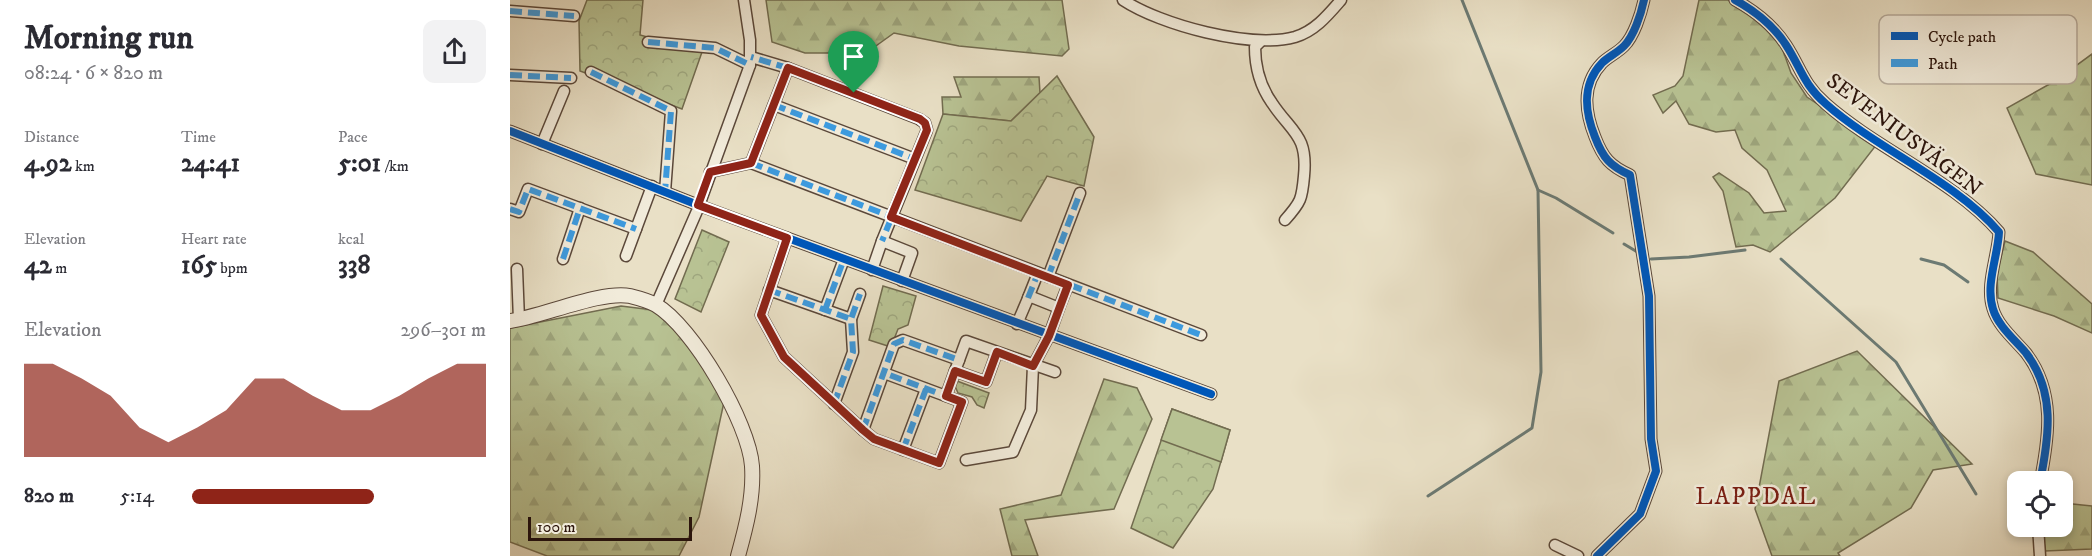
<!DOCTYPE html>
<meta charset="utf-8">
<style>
:root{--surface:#fff;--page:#f2f2f3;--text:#2b2b33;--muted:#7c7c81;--accent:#8f2418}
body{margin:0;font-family:"IM FELL DW Pica",serif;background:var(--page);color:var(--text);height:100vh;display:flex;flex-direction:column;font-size:22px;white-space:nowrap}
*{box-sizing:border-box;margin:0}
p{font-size:20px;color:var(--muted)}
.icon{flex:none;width:33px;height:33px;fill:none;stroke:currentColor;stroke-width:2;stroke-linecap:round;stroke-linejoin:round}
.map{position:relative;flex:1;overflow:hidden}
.sheet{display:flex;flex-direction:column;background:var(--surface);width:510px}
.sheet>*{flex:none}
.controls{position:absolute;left:1497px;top:471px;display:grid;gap:12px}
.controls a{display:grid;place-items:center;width:66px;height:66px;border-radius:12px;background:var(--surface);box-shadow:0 3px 9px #0003;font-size:30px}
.scale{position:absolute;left:18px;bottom:15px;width:164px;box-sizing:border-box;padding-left:6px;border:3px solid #2c150c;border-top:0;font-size:16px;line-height:21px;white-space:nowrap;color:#2c150c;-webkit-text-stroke:4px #f1ebda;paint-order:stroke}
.pin{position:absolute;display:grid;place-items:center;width:51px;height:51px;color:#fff;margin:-62px -26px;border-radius:50% 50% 50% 0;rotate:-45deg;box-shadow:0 0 6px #0007}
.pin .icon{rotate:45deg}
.round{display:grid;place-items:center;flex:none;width:63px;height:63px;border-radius:12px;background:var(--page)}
.overview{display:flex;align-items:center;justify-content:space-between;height:102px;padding:0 24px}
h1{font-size:33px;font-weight:700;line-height:45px}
.figures{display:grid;grid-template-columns:repeat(3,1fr);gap:9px;height:102px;padding:6px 24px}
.figures div{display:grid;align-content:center}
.figures b{font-size:26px;font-weight:700}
.figures small{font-size:16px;font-weight:400}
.figures p{font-size:16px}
.chart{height:168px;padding:12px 24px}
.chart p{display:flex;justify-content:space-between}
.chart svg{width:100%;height:108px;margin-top:6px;fill:var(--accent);opacity:.7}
ul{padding:0 24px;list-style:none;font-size:20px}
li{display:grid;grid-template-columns:96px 72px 1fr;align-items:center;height:45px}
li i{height:15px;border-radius:8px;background:var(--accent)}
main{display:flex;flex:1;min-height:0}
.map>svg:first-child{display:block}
</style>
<main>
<section class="sheet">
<div class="overview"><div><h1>Morning run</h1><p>08:24 · 6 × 820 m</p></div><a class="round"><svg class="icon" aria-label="share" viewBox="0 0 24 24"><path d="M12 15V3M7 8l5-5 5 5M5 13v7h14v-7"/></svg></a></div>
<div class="figures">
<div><p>Distance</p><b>4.92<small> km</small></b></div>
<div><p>Time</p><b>24:41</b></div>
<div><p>Pace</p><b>5:01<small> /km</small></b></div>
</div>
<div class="figures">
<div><p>Elevation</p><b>42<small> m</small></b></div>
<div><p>Heart rate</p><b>165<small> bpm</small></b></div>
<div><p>kcal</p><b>338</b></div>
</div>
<div class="chart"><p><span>Elevation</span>296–301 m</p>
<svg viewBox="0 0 160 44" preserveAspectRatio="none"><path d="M0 44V6L10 6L20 12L30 19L40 32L50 38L60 32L70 25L80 12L90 12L100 19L110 25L120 25L130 19L140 12L150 6L160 6V44z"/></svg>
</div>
<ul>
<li><b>820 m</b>5:14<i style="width:62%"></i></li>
</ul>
</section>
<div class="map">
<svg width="1582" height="556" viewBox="0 0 1582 556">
<defs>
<pattern id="forest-firs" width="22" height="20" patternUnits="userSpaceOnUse" patternTransform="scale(1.5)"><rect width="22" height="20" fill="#b8c293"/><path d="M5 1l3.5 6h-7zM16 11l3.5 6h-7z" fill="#9ea67e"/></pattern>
<pattern id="park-crowns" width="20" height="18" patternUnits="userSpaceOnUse" patternTransform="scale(1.5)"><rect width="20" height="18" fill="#b8c293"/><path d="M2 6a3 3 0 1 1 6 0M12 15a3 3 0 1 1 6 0" fill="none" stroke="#9ea67e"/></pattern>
</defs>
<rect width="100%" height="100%" fill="#e9e0c6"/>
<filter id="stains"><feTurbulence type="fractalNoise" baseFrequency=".00333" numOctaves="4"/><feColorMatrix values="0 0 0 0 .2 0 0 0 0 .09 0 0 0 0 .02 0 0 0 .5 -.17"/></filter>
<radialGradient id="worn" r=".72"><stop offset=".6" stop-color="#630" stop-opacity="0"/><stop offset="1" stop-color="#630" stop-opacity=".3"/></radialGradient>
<g fill="url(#forest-firs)" stroke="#726c50" stroke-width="1.5">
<path d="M256 0H552L559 49 552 56 449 46 384 33 356 53H295L262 42Z"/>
<path d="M1189 0H1218L1247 17 1271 45 1281 73 1297 97 1367 144 1325 198 1260 252 1243 245 1226 247 1213 191 1203 177 1209 173 1239 193 1254 213 1276 211 1257 170 1232 148 1225 130 1206 132 1179 124 1166 101 1153 113 1143 95 1165 86 1173 76Z"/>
<path d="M1582 54V185L1526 174 1497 108 1545 81Z"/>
<path d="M444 77H529L530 93 501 121 433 114 432 97H451Z"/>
<path d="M1495 241 1523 252 1582 304V333L1544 316 1488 298 1487 273Z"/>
<path d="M111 306 151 311 179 339 214 402 189 517 169 556H37L0 542V328Z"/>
<path d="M1347 351 1462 464 1423 470 1401 508 1328 553 1330 556H1262L1245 509 1269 381Z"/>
<path d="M594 379 627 388 642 419 604 509 515 520 528 556H502L490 509 551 495Z"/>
<path d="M1553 503 1582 506V549L1535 551 1532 527 1552 526Z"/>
</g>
<g fill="url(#park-crowns)" stroke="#726c50" stroke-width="1.5">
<path d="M77 0H133L130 35 192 52 172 109 70 71 69 21Z"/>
<path d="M547 76 584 137 574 186 537 176 511 221 405 190 433 114 501 121Z"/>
<path d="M192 230 219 242 191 312 165 299Z"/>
<path d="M373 286 406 296 398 325 388 329 381 347 359 340Z"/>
<path d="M447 381 479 393 474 408 467 405 462 397 448 393 445 386Z"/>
<path d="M662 409 720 430 703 489 663 548 621 528Z"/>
</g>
<path fill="#b8c293" stroke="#726c50" stroke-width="1.5" d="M662 409 720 430 711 462 651 440Z"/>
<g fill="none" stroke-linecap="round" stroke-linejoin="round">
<g stroke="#6c7a73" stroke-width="3">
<path d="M1028 190 1046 198 1103 233"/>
<path d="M1114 244 1129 253"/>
<path d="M1141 259 1179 257 1235 250"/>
<path d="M1271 259 1386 362 1466 494"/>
<path d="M1411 259 1434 265 1458 282"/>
<path d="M918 496 1022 428 1031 372 1028 190 952 0"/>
</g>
<g stroke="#5b483a" stroke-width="13">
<g id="minor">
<path d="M613 0C651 25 740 49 785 37 805 31 818 15 831 0"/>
<path d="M1225 0C1245 11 1263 25 1276 45 1291 68 1293 84 1316 104 1367 149 1445 181 1489 232 1488 256 1475 285 1483 309 1488 326 1505 340 1516 353 1546 392 1539 437 1530 482"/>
<path d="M0 11 64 16"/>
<path d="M751 41 745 47C745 67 750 86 762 103 782 133 798 135 794 176 792 199 791 202 775 220"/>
<path d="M138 42 205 48 240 65"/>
<path d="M278 68 409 119 415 123 417 130 372 241"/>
<path d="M81 72 161 111 155 192"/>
<path d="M0 75 61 78"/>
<path d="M264 105 405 159"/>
<path d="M0 131 188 205 701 394"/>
<path d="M32 144 54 91"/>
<path d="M241 163 691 335"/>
<path d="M200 172 241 163 278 68 241 57"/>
<path d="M0 209 9 212 18 189 126 229"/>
<path d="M277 238 251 315 274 357 353 430 364 439 429 463 452 402 374 373"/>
<path d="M116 256 142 186"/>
<path d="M53 259 70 208"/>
<path d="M7 269 9 320"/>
<path d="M362 270 372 241 402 253 392 281"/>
<path d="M538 277 570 193"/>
<path d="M259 290 341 319"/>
<path d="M518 298 528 273"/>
<path d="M146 305 187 211 240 65V40L234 0"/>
<path d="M549 308 558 285"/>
<path d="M315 310 334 259"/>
<path d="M487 352 476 382 445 371 456 341 545 372"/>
<path d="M436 396 445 371"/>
<path d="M324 404 343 352 341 319 350 294"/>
<path d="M353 430 384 344 393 340 449 360"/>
<path d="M393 450 416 389"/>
<path d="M456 460 503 452 521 410 523 366 539 336 549 308 519 296 507 324"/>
<path d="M1528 526 1530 556"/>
<path d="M1045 545 1068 556"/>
<path d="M1087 556 1130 514 1146 471 1141 439 1139 296 1120 175C1100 166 1093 158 1085 137 1075 112 1071 85 1092 63 1098 57 1107 53 1114 46 1124 36 1131 14 1134 0"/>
</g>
</g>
<g stroke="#5b483a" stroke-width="16">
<path id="tertiary" d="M0 321C31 317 92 290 120 296 128 298 139 301 146 305 183 327 239 423 242 466 244 497 236 527 228 556"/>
</g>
<use href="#minor" stroke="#f1ebda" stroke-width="10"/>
<use href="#tertiary" stroke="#f1ebda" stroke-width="14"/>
<g stroke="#3d9ade" stroke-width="6" stroke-dasharray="12 6" stroke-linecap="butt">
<path d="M0 11 64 16"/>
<path d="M138 42 205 48 240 65"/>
<path d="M278 68 409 119 415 123 417 130 372 241"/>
<path d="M81 72 161 111 155 192"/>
<path d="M0 75 61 78"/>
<path d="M264 105 405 159"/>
<path d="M241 163 691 335"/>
<path d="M200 172 241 163 278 68 241 57"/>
<path d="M0 209 9 212 18 189 126 229"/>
<path d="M277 238 251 315 274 357 353 430 364 439 429 463 452 402 374 373"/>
<path d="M53 259 70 208"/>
<path d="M538 277 570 193"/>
<path d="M259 290 341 319"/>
<path d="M518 298 528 273"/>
<path d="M549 308 558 285"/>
<path d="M315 310 334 259"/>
<path d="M436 396 445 371"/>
<path d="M324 404 343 352 341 319 350 294"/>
<path d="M353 430 384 344 393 340 449 360"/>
<path d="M393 450 416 389"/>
</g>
<g stroke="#f1ebda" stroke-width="11">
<g id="cycleway">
<path d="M1225 0C1245 11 1263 25 1276 45 1291 68 1293 84 1316 104 1367 149 1445 181 1489 232 1488 256 1475 285 1483 309 1488 326 1505 340 1516 353 1546 392 1539 437 1530 482"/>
<path d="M0 131 188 205 701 394"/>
<path d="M1087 556 1130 514 1146 471 1141 439 1139 296 1120 175C1100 166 1093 158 1085 137 1075 112 1071 85 1092 63 1098 57 1107 53 1114 46 1124 36 1131 14 1134 0"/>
</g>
</g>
<use href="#cycleway" stroke="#0057b8" stroke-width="8"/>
</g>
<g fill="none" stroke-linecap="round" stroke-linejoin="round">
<g stroke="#fff" stroke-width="12">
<path id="route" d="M278 68 410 119 415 123 417 130 381 217 558 285 539 336 523 366 487 352 476 382 445 371 436 396 452 402 429 463 364 439 353 430 274 357 251 315 277 238 188 205 200 172 241 163Z"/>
</g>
<use href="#route" stroke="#8f2418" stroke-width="8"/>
</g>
<g text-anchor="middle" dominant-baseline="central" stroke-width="5" stroke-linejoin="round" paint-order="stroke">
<g font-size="22" fill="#2c150c" stroke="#f1ebda">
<text transform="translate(1394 135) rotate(37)">SEVENIUSVÄGEN</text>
</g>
<g font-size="24" letter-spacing="1.5" fill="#7a1f14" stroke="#f1ebda">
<text x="1246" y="497">LAPPDAL</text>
</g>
</g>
<rect x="1369" y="15" width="198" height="69" rx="9" fill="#f1ebda" stroke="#b6ab9c" stroke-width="1.5"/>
<rect x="1381" y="32" width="27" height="8" fill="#0057b8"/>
<rect x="1381" y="59" width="27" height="8" fill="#3d9ade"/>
<g font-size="16" fill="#2c150c">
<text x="1418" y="42">Cycle path</text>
<text x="1418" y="69">Path</text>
</g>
<rect width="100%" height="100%" filter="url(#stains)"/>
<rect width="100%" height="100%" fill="url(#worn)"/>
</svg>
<div class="controls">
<a><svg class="icon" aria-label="locate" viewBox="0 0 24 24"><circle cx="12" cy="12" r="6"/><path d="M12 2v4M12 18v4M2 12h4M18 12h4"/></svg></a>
</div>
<div class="scale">100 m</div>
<div class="pin" style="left:344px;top:93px;background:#1e9e55"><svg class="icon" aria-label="arrive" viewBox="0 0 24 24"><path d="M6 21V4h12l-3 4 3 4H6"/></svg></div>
</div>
</main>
